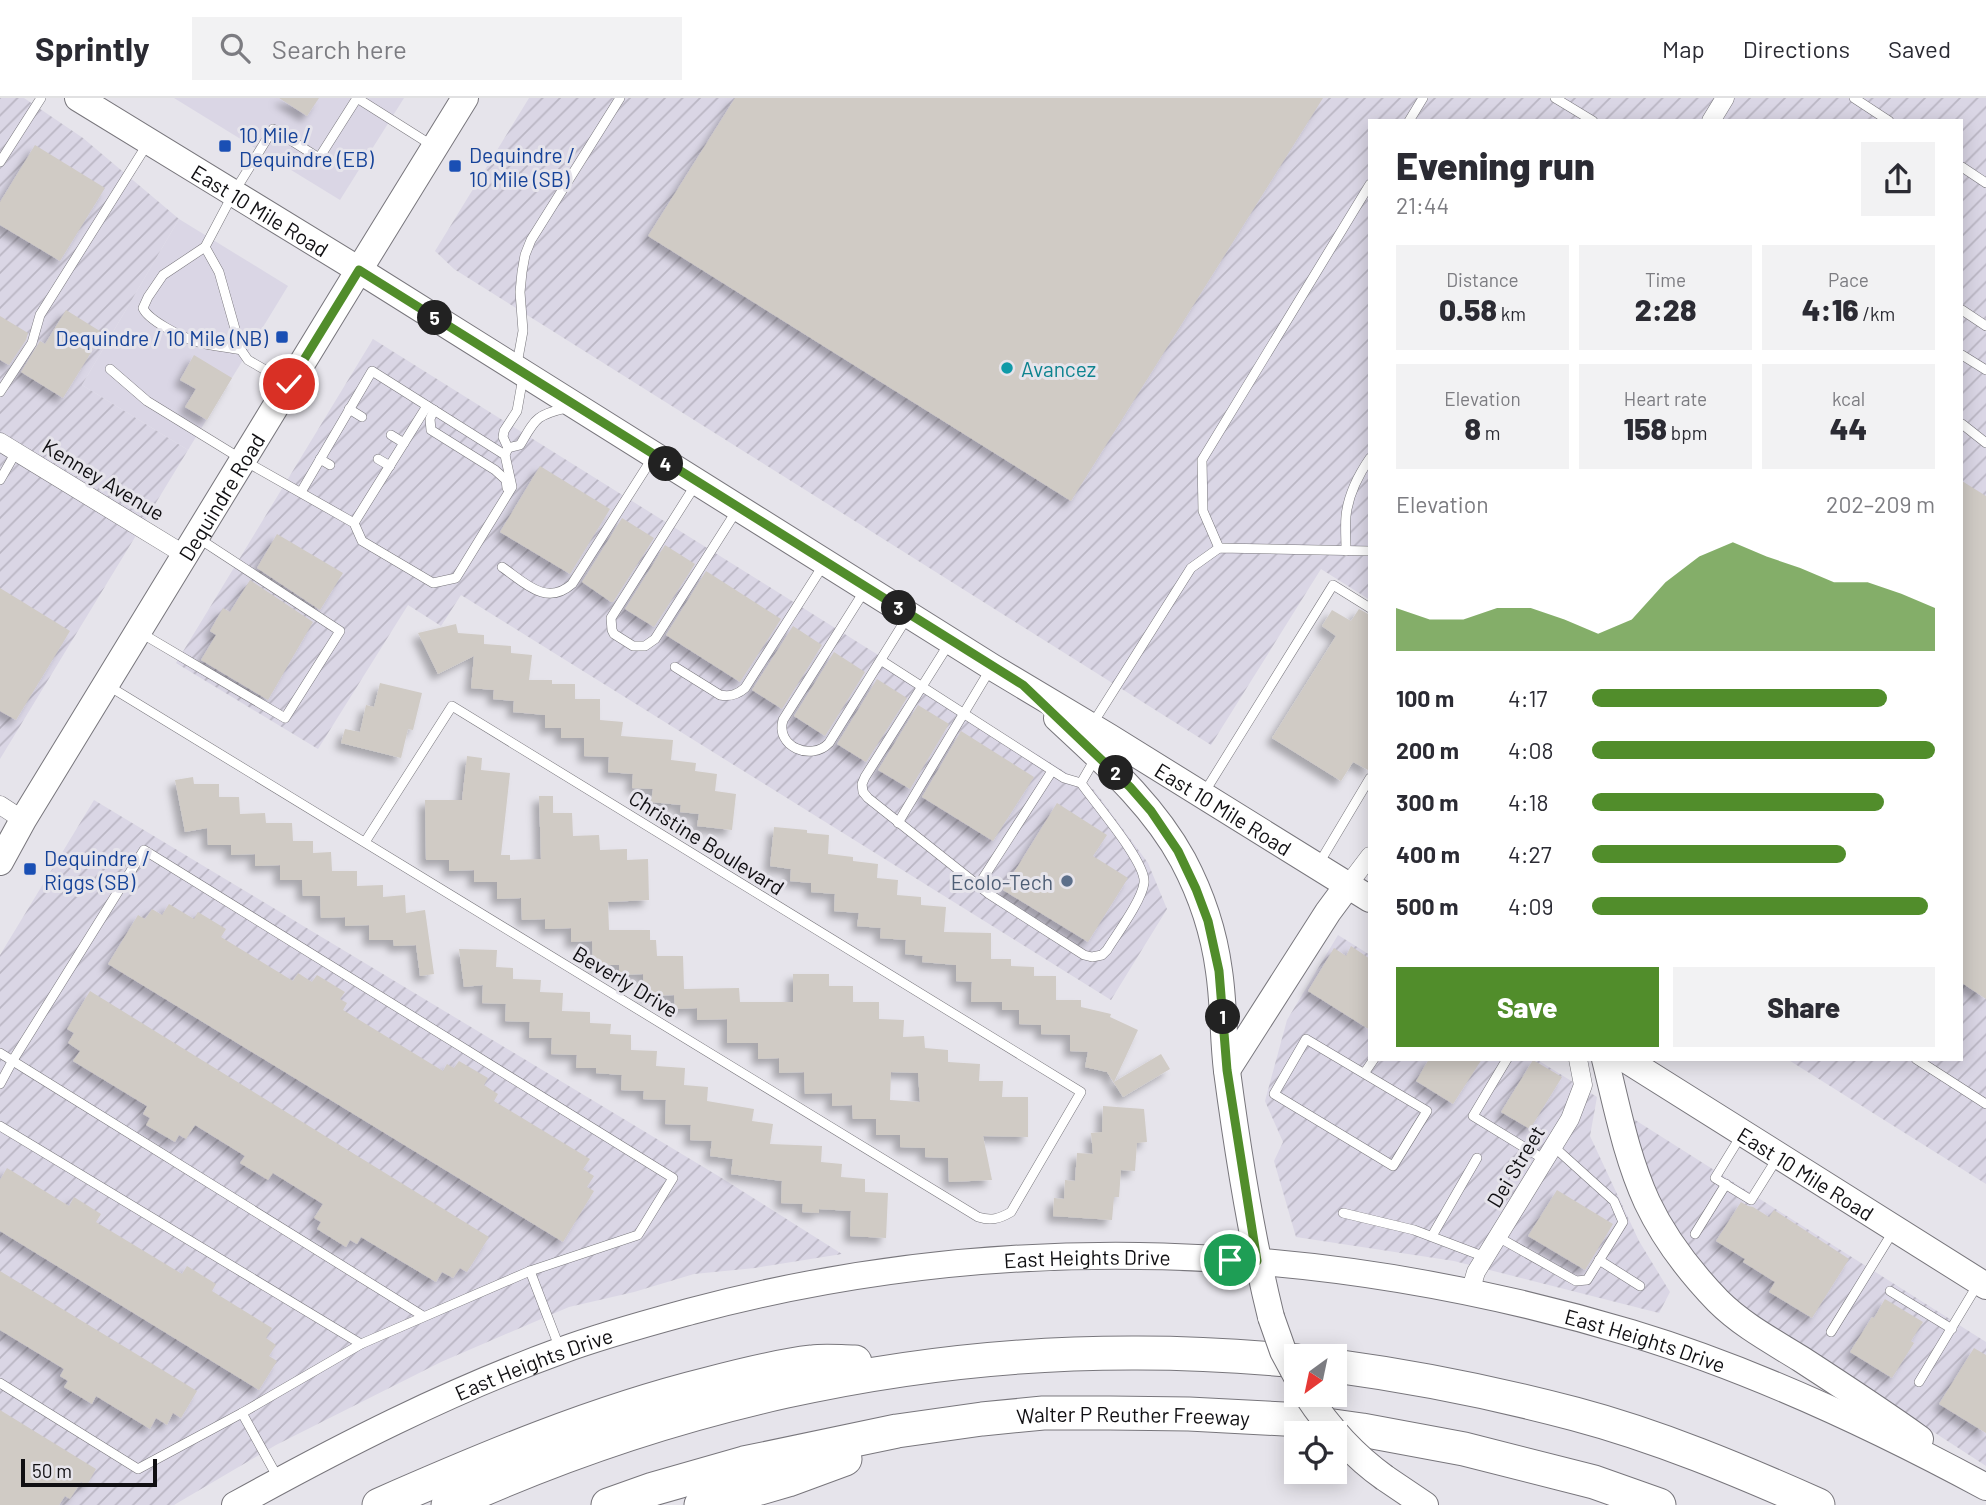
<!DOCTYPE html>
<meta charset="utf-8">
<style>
:root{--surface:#fff;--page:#f2f2f3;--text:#2b2b33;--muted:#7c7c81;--line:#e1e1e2;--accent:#518d2b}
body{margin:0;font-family:Barlow,sans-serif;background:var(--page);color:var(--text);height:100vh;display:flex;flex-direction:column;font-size:26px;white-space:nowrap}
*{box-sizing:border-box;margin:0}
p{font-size:23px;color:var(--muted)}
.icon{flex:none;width:38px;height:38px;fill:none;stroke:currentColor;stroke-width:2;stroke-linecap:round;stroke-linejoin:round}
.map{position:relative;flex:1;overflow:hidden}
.sheet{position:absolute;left:1368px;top:21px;width:595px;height:942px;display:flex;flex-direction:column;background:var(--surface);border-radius:0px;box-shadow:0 4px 18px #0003}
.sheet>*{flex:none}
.needle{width:46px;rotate:213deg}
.tools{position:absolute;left:1284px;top:1246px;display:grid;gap:14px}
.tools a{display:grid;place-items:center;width:63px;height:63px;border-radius:0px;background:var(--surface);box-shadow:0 4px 18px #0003;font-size:35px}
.scale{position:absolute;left:21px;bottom:18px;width:136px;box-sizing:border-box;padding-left:7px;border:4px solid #100f12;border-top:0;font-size:19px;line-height:24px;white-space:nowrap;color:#100f12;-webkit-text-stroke:5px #e6e4eb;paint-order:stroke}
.pin{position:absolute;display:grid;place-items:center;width:60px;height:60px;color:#fff;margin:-30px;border:4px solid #fff;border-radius:50%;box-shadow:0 2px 7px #0007}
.km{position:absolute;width:35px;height:35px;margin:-18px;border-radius:50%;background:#222;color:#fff;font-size:19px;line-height:35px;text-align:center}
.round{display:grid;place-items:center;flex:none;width:74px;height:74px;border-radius:0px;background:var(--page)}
.headline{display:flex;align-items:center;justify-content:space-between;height:119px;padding:0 28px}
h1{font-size:38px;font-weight:800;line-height:52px}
.stats{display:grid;grid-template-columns:repeat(3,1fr);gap:10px;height:119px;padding:7px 28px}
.stats div{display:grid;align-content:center;border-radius:0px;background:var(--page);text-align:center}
.stats b{font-size:30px;font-weight:800}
.stats small{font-size:19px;font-weight:400}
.stats p{font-size:19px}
.chart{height:196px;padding:14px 28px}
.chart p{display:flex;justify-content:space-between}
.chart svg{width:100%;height:126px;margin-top:7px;fill:var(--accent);opacity:.7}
.primary-button{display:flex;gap:14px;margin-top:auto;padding:14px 28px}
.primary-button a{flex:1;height:80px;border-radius:0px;background:var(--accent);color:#fff;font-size:28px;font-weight:800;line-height:80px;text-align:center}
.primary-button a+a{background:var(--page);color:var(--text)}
ul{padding:0 28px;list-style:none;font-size:23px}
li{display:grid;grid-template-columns:112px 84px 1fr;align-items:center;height:52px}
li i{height:18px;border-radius:9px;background:var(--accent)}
header{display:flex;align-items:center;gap:42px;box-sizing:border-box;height:98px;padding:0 35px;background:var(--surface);border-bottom:2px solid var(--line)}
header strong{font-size:33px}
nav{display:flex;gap:38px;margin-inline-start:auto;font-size:24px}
.search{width:490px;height:63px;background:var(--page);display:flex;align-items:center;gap:18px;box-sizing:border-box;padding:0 24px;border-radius:0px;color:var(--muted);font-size:26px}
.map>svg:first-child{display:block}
</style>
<header>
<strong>Sprintly</strong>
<div class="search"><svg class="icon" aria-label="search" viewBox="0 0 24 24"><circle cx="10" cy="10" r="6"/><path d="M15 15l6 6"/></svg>Search here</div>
<nav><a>Map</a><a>Directions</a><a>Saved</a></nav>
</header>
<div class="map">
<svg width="1986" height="1407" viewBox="0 0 1986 1407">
<defs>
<pattern id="industrial-furrows" width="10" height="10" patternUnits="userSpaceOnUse" patternTransform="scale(1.75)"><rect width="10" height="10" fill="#dad6e5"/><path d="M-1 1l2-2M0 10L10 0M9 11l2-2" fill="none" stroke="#bab6c3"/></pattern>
<filter id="shadow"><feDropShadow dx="-6" dy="6" stdDeviation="3.5" flood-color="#0004"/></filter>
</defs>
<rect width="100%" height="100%" fill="#e6e4eb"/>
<g fill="#dad6e5">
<path d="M174 0H404L340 102Z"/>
<path d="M179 121 288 188 188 352 82 287Z"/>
</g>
<g fill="url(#industrial-furrows)">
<path d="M0 0H24L83 40 179 121 82 287 188 352 0 661Z"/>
<path d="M529 0H1986V1086L1787 961H1962V23H1370V502L1321 471 1211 647 454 171 435 153Z"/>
<path d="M373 241 1094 692 1148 765 1167 811 1111 902 461 497 441 528 408 507 318 651 176 565Z"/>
<path d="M94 702 720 1079 842 1156 755 1170 694 1176 634 1194 569 1209 441 1264 276 1347 174 1407H0V857Z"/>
<path d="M1338 837 1370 857V961H1536L1597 999 1590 1038 1639 1143 1670 1194 1659 1215 1454 1163 1296 1139 1274 1063 1283 1044 1265 1003 1287 922Z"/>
<path d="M1632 1020 1986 1244V1368L1758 1220 1721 1188 1688 1149 1668 1118 1645 1065Z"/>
</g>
<g fill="#d0cbc5" fill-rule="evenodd" filter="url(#shadow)">
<path d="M279 0H319L307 18Z"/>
<path d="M735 0H1323L1071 403 648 138Z"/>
<path d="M35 47 105 90 60 163 0 127V104Z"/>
<path d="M66 212 103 235 63 300 21 274 40 243 45 246Z"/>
<path d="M0 218 28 235 26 242 9 267 0 262Z"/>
<path d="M194 257 232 280 207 322 185 309 196 291 180 282Z"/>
<path d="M540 368 610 411 570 476 500 434Z"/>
<path d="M1962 383 1986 398V901L1962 885Z"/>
<path d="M622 420 654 440 613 504H611L582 484Z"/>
<path d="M277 436 343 475 320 512 257 470Z"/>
<path d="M665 447 695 466 654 529 625 511Z"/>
<path d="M706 473 781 521 740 584 666 537Z"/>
<path d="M250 482 313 524 268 602 201 562 216 537 210 533 223 510 230 514Z"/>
<path d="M0 490 70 533 16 622 0 613Z"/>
<path d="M1359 511 1370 517V673L1353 664 1341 683 1272 640 1336 538 1322 528 1332 512 1351 523Z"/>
<path d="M456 526 458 535 484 537V546L511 548V555L532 557 529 582H552V586H575V601H600V622L623 624 621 638 673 642 671 662 696 665 695 673 717 676 715 693 736 696 732 732 697 728 699 716 680 714 681 707 651 704 653 691 632 690 633 676 608 674 609 659 584 658V640H561V630H545V617L513 614 514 603 493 601 494 592 471 590 474 558 438 576 418 535Z"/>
<path d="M793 528 822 547 782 611 752 592Z"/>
<path d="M834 554 865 574 825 638 794 618Z"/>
<path d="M877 581 907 600 866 664 837 646Z"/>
<path d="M380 585 422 595 413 632 408 631 401 660 341 645 345 631 360 634 366 607 374 609Z"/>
<path d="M918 607 949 626 910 691 878 672Z"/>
<path d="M961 633 1034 679 993 743 922 699Z"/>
<path d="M467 658 482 660 481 672 510 675 501 757H510V762L541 761 539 698H553V715H572L573 738 599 737 600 752 627 751V762L648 761 649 802 608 804 609 832H650V842H656L657 858H683L684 891 739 890 740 904H793V876H829V888H853V904H879V921L904 922 903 939 924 938 925 950 948 952V964L980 966 979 983H1003L1002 999H1028V1039L983 1038 992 1082 949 1084 948 1060 925 1059V1050L900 1049V1037H876V1021H853L852 1007 832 1008V995L805 996 804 974 779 975V960L758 961V945H727V921L697 922V910L675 911 674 897 644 898 643 876 619 877V867H593L592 843 571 844V830L545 831V821L522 822 521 800 497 801V784H474V772L449 773V762H426L425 702H462ZM891 974 918 975 920 1004 890 1002Z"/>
<path d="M193 679 194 686H219V699H239L240 716 265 715 266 725H292L293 743H313V755L331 754 332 773H357V788L383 787V799L405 797 406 815 425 812 434 876 420 878 416 847 394 848 393 842H369V827L345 828V819L321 820 320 798H303L302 782H280V767L255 768V756L231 757V747H208L207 730 185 734 175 682Z"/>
<path d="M1057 705 1107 737 1093 758 1128 780 1088 844 1003 792Z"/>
<path d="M774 729 807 732V735L829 737 828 756 853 759V763L878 766 877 780 898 782 897 797 921 799V807L946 809 944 834 991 835V861H1011V868L1034 869V878H1056V902H1081V909L1111 916 1110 919 1138 932 1114 984 1161 956 1170 971 1123 999 1107 974 1085 969 1088 954 1070 953V937L1041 936V927L1019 926V912H1002V904H971L972 884 956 883V867L922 864 923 858 905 856 906 842 880 840 881 830 857 828 859 815 834 813 835 796 811 794V785L790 783 791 771 770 768Z"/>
<path d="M169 806 194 821 198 814 226 831 221 839 293 883 298 875 312 884 317 877 345 894 340 901 347 905 343 912 443 973 447 966 454 970 459 963 488 980 484 987 498 996 494 1003 590 1061 583 1071 594 1078 587 1089 594 1093 563 1144 108 866 138 817 145 821 152 811 162 817Z"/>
<path d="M1351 848 1370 861V932L1308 893 1334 850 1346 858Z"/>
<path d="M459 851 497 852 496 869 513 870V881L541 882 540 894 563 895 562 913 590 914V925L611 926 610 936 631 937V952L657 953 656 968 685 970 684 987 708 989 707 1003 754 1011 752 1023 773 1026 770 1046 822 1048 821 1064 842 1066 841 1079 865 1081V1094L888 1095 886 1140 850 1138 851 1113 819 1111V1115L802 1114 803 1106 781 1105 782 1083 731 1076 733 1061 710 1058 712 1043 690 1042 691 1027 665 1026 666 1002 643 1001 644 993 621 992 622 977 596 975V970H576L577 957 551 956 552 940H529L530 924 505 923 506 906 482 905 483 887 464 889Z"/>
<path d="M90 893 489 1139 467 1174 460 1170 453 1180 442 1174 436 1184 361 1139 357 1146 350 1142 346 1149 317 1131 321 1124 314 1120 323 1106 273 1075 268 1082 240 1065 245 1058 195 1027 186 1041 179 1037 175 1044 146 1027 150 1020 143 1016 147 1008 73 963 80 953 68 945 74 935 67 931Z"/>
<path d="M1429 961H1482L1453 1006 1416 983Z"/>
<path d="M1533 962 1562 979 1530 1031 1501 1014Z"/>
<path d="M1103 1008 1144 1011 1147 1044 1137 1045 1135 1073 1121 1072 1119 1099H1114L1112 1122 1053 1118 1054 1100 1064 1101 1065 1082 1075 1083 1077 1055 1093 1056 1091 1035 1102 1034Z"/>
<path d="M7 1070 69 1108 74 1099 101 1116 96 1124 182 1176 187 1168 216 1186 212 1193 272 1230 266 1240 276 1247 269 1258 277 1263 259 1292 0 1133V1082Z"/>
<path d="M1557 1092 1613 1126 1585 1172 1528 1138Z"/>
<path d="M1741 1104 1748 1108 1753 1109 1769 1119 1774 1112 1849 1161 1812 1220 1769 1194 1775 1184 1743 1164 1745 1161 1716 1143Z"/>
<path d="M0 1173 197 1293 181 1320 173 1315 167 1327 156 1320 150 1331 96 1298 92 1306 64 1289 68 1283 60 1278 64 1271 0 1232Z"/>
<path d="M1885 1201 1923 1224 1911 1243 1914 1245 1892 1280 1850 1254 1872 1219 1874 1220Z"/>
<path d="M1974 1250 1986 1257V1335L1939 1306Z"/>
<path d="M0 1312 96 1371 87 1387 81 1384 70 1401 65 1398 59 1407H0Z"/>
</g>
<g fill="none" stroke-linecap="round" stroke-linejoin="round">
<g stroke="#78767c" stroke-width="10">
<g id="service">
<path d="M1555 0 1593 23"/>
<path d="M1854 0 1889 23"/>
<path d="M1409 23 1423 0"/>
<path d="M0 64 41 0"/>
<path d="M1962 69 1986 85"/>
<path d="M205 149 219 174 241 252"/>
<path d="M1962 212 1986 228"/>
<path d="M1962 257 1986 272"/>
<path d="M517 266 523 233 520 194 522 174 525 157 531 142 620 0"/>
<path d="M110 271 147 303 243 362 354 425 362 443 433 485 456 480 512 389 505 357 508 350 503 339 504 333 517 313 523 279"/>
<path d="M288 285 248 262 241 252C226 249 209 248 195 243 181 239 148 222 143 210L148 199 163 177 205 149 233 96 273 31 319 60 357 0 433 48"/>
<path d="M0 294 32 245 40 217 148 45"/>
<path d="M349 311 362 319"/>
<path d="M434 312 430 321 431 332 495 372 506 382 507 390"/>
<path d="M1962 326 1986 345"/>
<path d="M391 337 404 345"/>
<path d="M508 350 520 347C535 322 535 317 566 310"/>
<path d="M320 361 330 367"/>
<path d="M378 361 390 368"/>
<path d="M0 382 16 354"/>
<path d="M696 386 611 520 612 532 614 536 633 548H645L655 541 737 412"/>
<path d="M301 394 372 273 505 357"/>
<path d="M354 425 427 308"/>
<path d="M1219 450 1203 413 1202 362 1370 86"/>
<path d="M1346 453C1346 441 1345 429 1346 418 1348 398 1359 376 1370 360"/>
<path d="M502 469C524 484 546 509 572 486L653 359"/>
<path d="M865 492 783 622C775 648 811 664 829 645L908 518"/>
<path d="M141 535 285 620 340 533 198 440"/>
<path d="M950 544 865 679 862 686 863 694 868 700 989 796 1084 857 1092 859 1102 857 1107 852C1117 836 1142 802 1144 785 1147 765 1094 704 1081 685"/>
<path d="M882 563 1064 680 1081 685 1095 661"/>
<path d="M675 569 720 597C730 599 737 597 745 590L824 466"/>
<path d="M107 587 978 1119C991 1123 999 1121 1011 1114L1081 994 452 608 365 744"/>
<path d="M1093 625 1191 470 1219 450 1370 453"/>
<path d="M1204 695 1333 487 1370 510"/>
<path d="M898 725 991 570"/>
<path d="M1318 767 1370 680"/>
<path d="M978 788 1052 673"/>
<path d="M1306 941 1427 1013 1393 1068 1274 996Z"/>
<path d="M0 955 423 1218"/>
<path d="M1507 961 1473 1018 1545 1062"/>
<path d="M1916 961 1986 1006"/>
<path d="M1365 974 1374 961"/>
<path d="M0 986 13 962 144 752 673 1080 638 1137 530 1173 361 1246 242 1315 138 1371 0 1285"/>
<path d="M0 1028 361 1246"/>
<path d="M1742 1036 1715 1080 1751 1102 1778 1059"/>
<path d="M1343 1115 1414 1132 1485 1159"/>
<path d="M1695 1136 1726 1086"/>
<path d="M1432 1138 1477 1060"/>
<path d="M1498 1139 1576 1183 1587 1182 1623 1124 1614 1103 1553 1048"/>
<path d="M1599 1162 1640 1188"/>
<path d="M530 1173 560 1251"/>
<path d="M1890 1193 1952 1231"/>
<path d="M1831 1234 1894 1132"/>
<path d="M1919 1284 1978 1186"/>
<path d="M242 1315 278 1380"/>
</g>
</g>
<g stroke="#78767c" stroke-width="19">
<g id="minor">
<path d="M1711 23 1725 0"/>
<path d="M0 344 185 457"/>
<path d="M0 707 23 722"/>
<path d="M1348 787 1370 758"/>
<path d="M1470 1194 1476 1174 1570 1021 1583 987 1578 961"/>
</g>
</g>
<g stroke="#78767c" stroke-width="28">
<g id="secondary">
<path id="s1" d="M78 0 359 172 992 569 1109 639 1370 801"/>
<path d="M1057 620C1104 664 1152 705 1183 762 1201 796 1214 835 1219 873 1224 906 1223 940 1227 973 1238 1056 1251 1138 1271 1219"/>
<path id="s2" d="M0 764 23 722 359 172 465 0"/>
<path d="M1605 961C1617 1009 1626 1058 1647 1104 1664 1140 1690 1174 1718 1203 1742 1227 1772 1243 1801 1261 1841 1287 1881 1313 1920 1341"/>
<path id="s3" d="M1625 961 1986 1188"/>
<path d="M1227 972 1328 814 1348 787"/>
<path d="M1385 1380 1425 1407"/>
<path id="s4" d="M235 1407C340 1349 447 1294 560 1253 603 1237 648 1225 692 1213 1003 1130 1324 1143 1631 1235 1754 1272 1873 1328 1986 1389"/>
</g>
</g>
<g stroke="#78767c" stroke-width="35">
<g id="motorway">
<path d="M1335 1268C1416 1279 1496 1295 1575 1316 1658 1338 1739 1372 1818 1407"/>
<path d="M379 1407C486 1360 595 1314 708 1286 742 1277 777 1268 812 1264 826 1262 841 1264 855 1264"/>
<path d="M448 1407C664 1308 900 1254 1138 1255 1191 1255 1244 1258 1297 1263"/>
<path id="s5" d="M608 1407 653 1391 744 1365 897 1333 982 1321 1043 1315H1110L1189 1316 1284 1321 1362 1332 1464 1351 1594 1384 1659 1407"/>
<path d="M701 1407 788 1382 845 1361"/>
</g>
</g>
<use href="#service" stroke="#fff" stroke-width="9"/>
<use href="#minor" stroke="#fff" stroke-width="18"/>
<use href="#secondary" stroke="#fff" stroke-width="26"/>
<use href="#motorway" stroke="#fff" stroke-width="33"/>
<g stroke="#78767c" stroke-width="28" stroke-linecap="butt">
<g id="secondary-bridge">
<path d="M1271 1219 1283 1253 1297 1279"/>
<path d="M1307 1297C1328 1329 1354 1358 1385 1380"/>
</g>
</g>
<use href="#secondary-bridge" stroke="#fff" stroke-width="26"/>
</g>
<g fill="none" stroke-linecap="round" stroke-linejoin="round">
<g stroke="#fff" stroke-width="14">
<path id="route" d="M289 286 359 172 1023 587 1130 689 1151 713 1178 753 1196 791 1208 823 1219 873 1227 972 1257 1163 1230 1162"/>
</g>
<use href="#route" stroke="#518d2b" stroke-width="9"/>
</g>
<g fill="#1a4fb4" stroke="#e6e4eb" stroke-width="2.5">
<rect x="218" y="41" width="14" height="14" rx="3.5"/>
<rect x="448" y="61" width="14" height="14" rx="3.5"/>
<rect x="275" y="232" width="14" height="14" rx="3.5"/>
<rect x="23" y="764" width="14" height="14" rx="3.5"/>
</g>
<circle fill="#0f9aa8" stroke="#e6e4eb" stroke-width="2.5" cx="1007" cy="270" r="7"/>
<circle fill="#5c6f8a" stroke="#e6e4eb" stroke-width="2.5" cx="1067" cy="783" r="7"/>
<g text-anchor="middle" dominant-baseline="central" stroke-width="6" stroke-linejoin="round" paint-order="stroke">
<g font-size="21" fill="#164399" stroke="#e6e4eb" text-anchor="start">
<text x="239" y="36">10 Mile /<tspan x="239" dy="24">Dequindre (EB)</tspan></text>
<text x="469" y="56">Dequindre /<tspan x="469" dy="24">10 Mile (SB)</tspan></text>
<text x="268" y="239" text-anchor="end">Dequindre / 10 Mile (NB)</text>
<text x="44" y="759">Dequindre /<tspan x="44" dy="24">Riggs (SB)</tspan></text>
</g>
<g font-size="21" fill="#100f12" stroke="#e6e4eb">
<text stroke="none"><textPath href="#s1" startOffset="214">East 10 Mile Road</textPath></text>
<text transform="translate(104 381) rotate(31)">Kenney Avenue</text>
<text stroke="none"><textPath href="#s2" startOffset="427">Dequindre Road</textPath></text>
<text stroke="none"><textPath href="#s1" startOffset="1348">East 10 Mile Road</textPath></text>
<text transform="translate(707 744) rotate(32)">Christine Boulevard</text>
<text transform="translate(626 883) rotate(31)">Beverly Drive</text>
<text transform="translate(1515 1068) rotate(-59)">Dei Street</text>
<text stroke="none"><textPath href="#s3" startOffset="214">East 10 Mile Road</textPath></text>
<text stroke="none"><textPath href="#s4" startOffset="898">East Heights Drive</textPath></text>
<text stroke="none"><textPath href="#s4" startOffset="1465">East Heights Drive</textPath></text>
<text stroke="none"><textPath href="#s4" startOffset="331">East Heights Drive</textPath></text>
<text stroke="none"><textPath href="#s5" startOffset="536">Walter P Reuther Freeway</textPath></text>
</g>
<g font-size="21" fill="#0d838f" stroke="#e6e4eb" text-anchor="start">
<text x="1021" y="270">Avancez</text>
</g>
<g font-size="21" fill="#4e5e75" stroke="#e6e4eb" text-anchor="end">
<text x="1053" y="783">Ecolo-Tech</text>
</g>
</g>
</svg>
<div class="tools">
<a><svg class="needle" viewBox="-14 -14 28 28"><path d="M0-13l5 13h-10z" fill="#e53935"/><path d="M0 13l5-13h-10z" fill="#7c7c81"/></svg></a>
<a><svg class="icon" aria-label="locate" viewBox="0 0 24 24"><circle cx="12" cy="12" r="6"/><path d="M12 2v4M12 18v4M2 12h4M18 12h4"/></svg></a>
</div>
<div class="scale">50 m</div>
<div class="pin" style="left:1230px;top:1162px;background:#1e9e55"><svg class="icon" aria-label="arrive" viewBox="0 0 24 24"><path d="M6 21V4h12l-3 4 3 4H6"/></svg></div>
<div class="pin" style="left:289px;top:286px;background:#d93025"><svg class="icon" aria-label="check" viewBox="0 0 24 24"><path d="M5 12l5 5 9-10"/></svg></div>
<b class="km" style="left:1223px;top:919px">1</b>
<b class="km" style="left:1116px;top:675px">2</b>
<b class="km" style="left:899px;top:510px">3</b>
<b class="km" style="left:666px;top:366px">4</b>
<b class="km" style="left:435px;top:220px">5</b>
<section class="sheet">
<div class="headline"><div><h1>Evening run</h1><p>21:44</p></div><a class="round"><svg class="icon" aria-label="share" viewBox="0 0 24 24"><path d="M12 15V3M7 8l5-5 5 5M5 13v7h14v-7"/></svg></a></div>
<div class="stats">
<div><p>Distance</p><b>0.58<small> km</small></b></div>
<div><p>Time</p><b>2:28</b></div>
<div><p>Pace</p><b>4:16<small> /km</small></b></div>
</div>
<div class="stats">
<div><p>Elevation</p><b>8<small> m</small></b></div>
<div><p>Heart rate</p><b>158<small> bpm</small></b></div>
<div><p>kcal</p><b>44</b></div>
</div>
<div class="chart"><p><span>Elevation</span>202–209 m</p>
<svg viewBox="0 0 160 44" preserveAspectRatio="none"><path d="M0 44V29L10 33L20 33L30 29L40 29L50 33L60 38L70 33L80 20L90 11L100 6L110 11L120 15L130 20L140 20L150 24L160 29V44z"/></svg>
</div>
<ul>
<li><b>100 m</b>4:17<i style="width:86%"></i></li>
<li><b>200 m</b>4:08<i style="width:100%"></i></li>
<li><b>300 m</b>4:18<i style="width:85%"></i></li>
<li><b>400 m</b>4:27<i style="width:74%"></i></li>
<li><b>500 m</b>4:09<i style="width:98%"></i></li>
</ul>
<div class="primary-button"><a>Save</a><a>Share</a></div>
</section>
</div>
